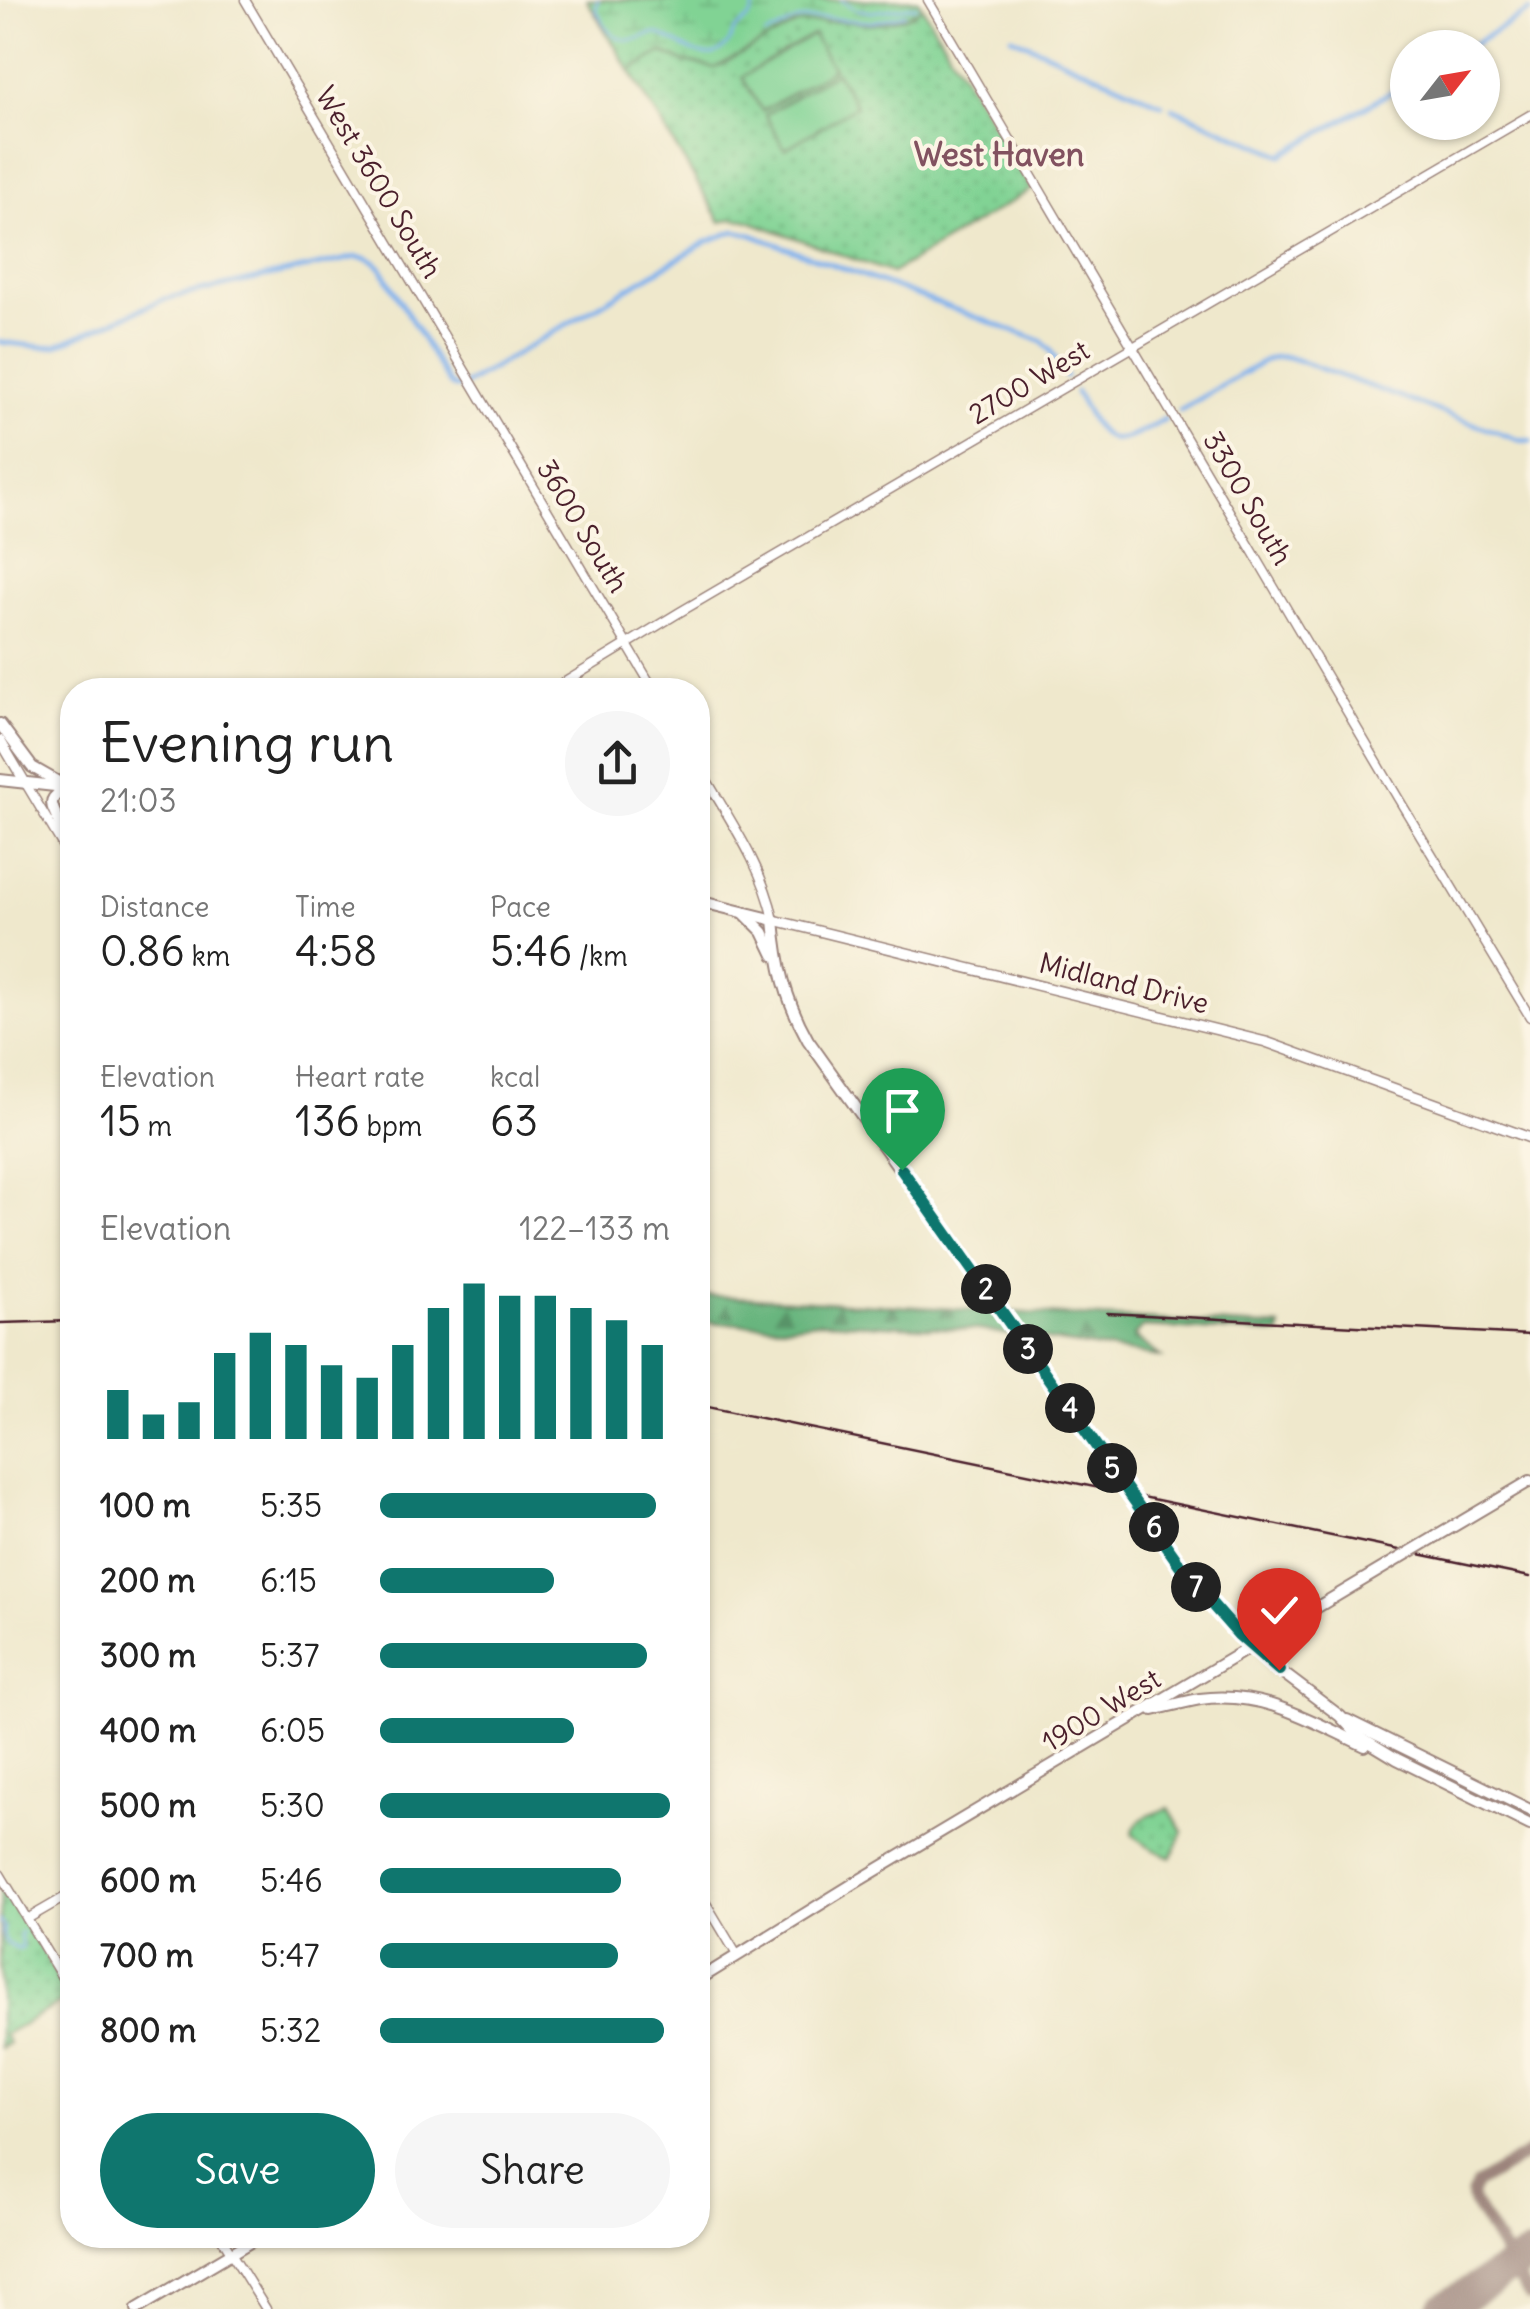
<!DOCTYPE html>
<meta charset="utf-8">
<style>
:root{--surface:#fff;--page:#f6f6f6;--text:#222;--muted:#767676;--accent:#0f766e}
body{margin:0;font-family:Delius,sans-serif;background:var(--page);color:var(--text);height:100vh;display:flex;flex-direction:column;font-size:38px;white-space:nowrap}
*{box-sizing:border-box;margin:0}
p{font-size:32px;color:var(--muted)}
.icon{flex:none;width:55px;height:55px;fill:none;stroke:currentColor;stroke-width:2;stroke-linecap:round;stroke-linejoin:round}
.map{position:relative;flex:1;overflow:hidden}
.details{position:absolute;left:60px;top:678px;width:650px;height:1570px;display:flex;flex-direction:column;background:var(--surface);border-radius:40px;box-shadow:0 2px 8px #0004}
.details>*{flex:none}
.needle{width:65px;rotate:59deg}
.tools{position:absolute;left:1390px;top:30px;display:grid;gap:20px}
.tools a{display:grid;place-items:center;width:110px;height:110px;border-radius:50%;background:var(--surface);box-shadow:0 2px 8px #0004;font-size:50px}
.pin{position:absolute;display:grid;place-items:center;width:85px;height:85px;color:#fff;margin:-102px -42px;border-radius:50% 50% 50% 0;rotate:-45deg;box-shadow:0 0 10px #0007}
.pin .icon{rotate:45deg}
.km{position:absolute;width:50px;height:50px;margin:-25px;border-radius:50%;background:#222;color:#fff;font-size:28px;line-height:50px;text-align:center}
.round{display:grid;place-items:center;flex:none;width:105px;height:105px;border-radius:52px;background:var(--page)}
.head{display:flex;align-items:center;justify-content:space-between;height:170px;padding:0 40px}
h1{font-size:55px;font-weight:600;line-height:75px}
.figures{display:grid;grid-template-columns:repeat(3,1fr);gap:15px;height:170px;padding:10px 40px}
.figures div{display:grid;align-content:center}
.figures b{font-size:42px;font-weight:600}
.figures small{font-size:28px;font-weight:400}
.figures p{font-size:28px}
.chart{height:280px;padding:20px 40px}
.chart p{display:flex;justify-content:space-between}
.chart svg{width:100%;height:180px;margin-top:10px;stroke:var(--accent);stroke-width:6}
.button{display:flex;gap:20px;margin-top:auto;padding:20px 40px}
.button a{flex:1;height:115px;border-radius:60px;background:var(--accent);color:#fff;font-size:40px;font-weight:600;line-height:115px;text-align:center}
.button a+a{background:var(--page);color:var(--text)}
ul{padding:0 40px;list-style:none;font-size:32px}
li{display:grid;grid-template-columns:160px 120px 1fr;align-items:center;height:75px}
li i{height:25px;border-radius:12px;background:var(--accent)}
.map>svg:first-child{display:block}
</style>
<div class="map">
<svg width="1530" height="2309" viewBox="0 0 1530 2309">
<defs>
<pattern id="green-dots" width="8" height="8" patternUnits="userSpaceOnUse" patternTransform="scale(2.5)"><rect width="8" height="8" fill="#81d394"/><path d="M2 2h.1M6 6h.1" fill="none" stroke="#71b580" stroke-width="1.8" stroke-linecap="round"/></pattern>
<pattern id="forest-firs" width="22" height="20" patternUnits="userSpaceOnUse" patternTransform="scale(2.5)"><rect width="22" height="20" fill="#68b57e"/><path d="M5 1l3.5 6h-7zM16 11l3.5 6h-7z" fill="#589367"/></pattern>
<pattern id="wetland-marsh" width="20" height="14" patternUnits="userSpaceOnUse" patternTransform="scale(2.5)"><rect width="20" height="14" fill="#81d394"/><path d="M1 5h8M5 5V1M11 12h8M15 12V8" fill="none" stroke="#71b580"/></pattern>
</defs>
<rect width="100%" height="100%" fill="#fcf5e5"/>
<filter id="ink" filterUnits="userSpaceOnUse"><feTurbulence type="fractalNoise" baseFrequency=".01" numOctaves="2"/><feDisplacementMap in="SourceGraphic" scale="20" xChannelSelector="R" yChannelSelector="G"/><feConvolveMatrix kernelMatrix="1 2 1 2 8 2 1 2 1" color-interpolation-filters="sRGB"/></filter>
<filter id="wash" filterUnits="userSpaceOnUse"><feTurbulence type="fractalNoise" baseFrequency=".0048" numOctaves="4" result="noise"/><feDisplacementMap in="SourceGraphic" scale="40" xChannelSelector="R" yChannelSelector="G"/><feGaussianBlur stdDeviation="2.25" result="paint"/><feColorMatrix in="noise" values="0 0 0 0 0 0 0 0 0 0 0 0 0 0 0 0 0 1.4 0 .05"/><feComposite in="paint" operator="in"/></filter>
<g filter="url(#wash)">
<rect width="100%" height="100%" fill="#efe8cc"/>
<g fill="url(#green-dots)" stroke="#667960" stroke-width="2.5">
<path d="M587 0H918L1032 189 892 273 746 220 731 219 721 222Z"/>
<path d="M1169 1808 1183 1832 1171 1858 1147 1846 1132 1834C1136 1817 1155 1813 1169 1808Z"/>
<path d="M1 1883 70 1997 4 2035 9 2043 0 2048Z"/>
</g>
<path fill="url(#forest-firs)" stroke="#596a54" stroke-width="2.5" d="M698 1295 1281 1327 1280 1334 1143 1327 1134 1336 1161 1357 979 1330 842 1323 818 1322 787 1326 698 1322Z"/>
<path fill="url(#wetland-marsh)" stroke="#667960" stroke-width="2.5" d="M587 0H918L922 7 909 16 886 22 872 24 844 21 797 24 715 68 685 62 661 52 630 71Z"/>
<g fill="#81d394" stroke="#667960" stroke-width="2.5">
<path d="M813 35 833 69 762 111 742 77Z"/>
<path d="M836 72 856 106 785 149 765 115Z"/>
</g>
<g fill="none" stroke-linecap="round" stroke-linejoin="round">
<g stroke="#81b2ed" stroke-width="2.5">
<path d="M598 0 596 10C605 26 614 44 636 39 644 38 649 31 658 34 678 41 708 71 728 44 731 40 732 34 735 30 747 16 752 24 755 0"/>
<path d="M841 0 855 9 871 12 917 6"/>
<path d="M765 36 797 20 826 18 872 22 905 14"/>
<path d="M0 1921 4 1927C0 1942 10 1948 22 1949L20 1935 22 1932"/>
</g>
<g stroke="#81b2ed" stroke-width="5">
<path d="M1012 37 1162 104"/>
<path d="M1467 48 1530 11"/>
<path d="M1172 108 1282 155 1408 82"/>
<path d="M0 342 42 347 56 346 164 299 357 257C368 257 373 260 381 268L449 384 454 387H461L706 242 735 231 749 234 1041 341 1050 350 1066 377"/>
<path d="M1076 392C1105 447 1109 452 1165 419"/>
<path d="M1180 410 1266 360 1276 357H1288L1519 440 1530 441"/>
</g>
<g stroke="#9c847c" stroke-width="12">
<path d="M1530 2256 1516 2261 1507 2257 1473 2202 1471 2194 1477 2184 1530 2152"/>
<path d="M1498 2275C1516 2270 1522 2283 1530 2296"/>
</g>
<path stroke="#9c847c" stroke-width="32" d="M1442 2309 1530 2256"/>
</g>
</g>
<g filter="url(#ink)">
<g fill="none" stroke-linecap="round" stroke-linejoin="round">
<g stroke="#9c847c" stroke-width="11">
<g id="tertiary">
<path d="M245 0 654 690"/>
<path d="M928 0 1398 798 1530 1017"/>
<path d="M552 690 680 612 1530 115"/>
<path d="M698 765C726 815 762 863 774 920"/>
<path d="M26 784 72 861"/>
<path d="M0 1874 72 1994"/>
<path d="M698 1890 737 1955"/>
<path d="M27 1919 72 1893"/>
<path d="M220 2235 266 2309"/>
</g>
</g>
<g stroke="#9c847c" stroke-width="12">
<g id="secondary">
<path d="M0 740 26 784"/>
<path d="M774 920 1266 1042 1530 1138"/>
</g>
</g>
<g stroke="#9c847c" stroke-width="14">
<g id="primary">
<path d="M0 724 32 767 69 788"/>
<path d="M0 780 64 787"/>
<path d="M63 844C62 840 61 829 60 825 53 805 43 800 68 788"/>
<path d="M698 901 774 920C778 966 785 999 808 1040L1109 1463"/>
<path d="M744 913 763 932 774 955"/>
<path d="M1155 1528 1189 1578 1239 1635 1279 1670 1340 1716 1359 1736 1397 1759 1530 1825"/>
<path d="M1437 1536 1530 1481"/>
<path d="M1153 1710C1169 1706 1184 1702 1200 1699 1263 1690 1311 1721 1365 1746"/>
<path d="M1347 1720 1530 1810"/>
<path d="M698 1980 858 1881 1388 1565"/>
<path d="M137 2309 262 2235"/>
</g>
</g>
<use href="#tertiary" stroke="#fff" stroke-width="8"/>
<use href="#secondary" stroke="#fff" stroke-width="9"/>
<use href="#primary" stroke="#fff" stroke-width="10"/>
<g stroke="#4a1f2b" stroke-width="2.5">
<path d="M1107 1313 1530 1335"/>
<path d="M0 1323 72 1321"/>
<path d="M698 1405 1530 1577"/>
</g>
<g stroke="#9c847c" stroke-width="14" stroke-linecap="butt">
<g id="primary-bridge">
<path d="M1109 1463 1155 1528"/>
<path d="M1388 1565 1437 1536"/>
</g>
</g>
<use href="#primary-bridge" stroke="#fff" stroke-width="10"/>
</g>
</g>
<g fill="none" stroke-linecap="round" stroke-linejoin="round" filter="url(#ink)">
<g stroke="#fff" stroke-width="20">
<path id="route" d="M902 1170 1189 1578 1239 1635 1279 1670"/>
</g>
<use href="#route" stroke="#0f766e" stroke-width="12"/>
</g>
<g text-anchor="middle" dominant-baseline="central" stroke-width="8" stroke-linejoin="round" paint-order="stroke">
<g font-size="28" fill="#4a1f2b" stroke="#fcf5e5">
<text transform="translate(379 182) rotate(59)">West 3600 South</text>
<text transform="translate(1029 382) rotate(-31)">2700 West</text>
<text transform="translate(1248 498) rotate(60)">3300 South</text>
<text transform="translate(583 526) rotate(59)">3600 South</text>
<text transform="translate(1124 983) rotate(14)">Midland Drive</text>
<text transform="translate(1101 1710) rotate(-31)">1900 West</text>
</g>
<g font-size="32" font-weight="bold" fill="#825260" stroke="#fcf5e5">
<text x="999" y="154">West Haven</text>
</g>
</g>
</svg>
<div class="tools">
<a><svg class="needle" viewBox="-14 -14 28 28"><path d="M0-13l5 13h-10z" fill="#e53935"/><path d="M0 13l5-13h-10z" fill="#767676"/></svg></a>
</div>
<div class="pin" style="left:902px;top:1170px;background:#1e9e55"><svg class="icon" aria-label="arrive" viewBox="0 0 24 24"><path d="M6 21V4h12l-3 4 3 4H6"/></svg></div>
<div class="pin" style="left:1279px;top:1670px;background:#d93025"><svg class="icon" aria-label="check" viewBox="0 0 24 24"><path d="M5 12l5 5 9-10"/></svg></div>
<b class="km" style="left:986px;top:1289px">2</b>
<b class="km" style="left:1028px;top:1349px">3</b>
<b class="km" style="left:1070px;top:1408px">4</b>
<b class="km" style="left:1112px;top:1468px">5</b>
<b class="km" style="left:1154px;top:1527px">6</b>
<b class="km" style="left:1196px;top:1587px">7</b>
<section class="details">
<div class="head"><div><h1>Evening run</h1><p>21:03</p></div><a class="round"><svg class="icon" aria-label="share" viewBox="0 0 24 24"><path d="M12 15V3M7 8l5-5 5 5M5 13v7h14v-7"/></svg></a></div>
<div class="figures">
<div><p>Distance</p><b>0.86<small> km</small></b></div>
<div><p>Time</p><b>4:58</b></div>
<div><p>Pace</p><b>5:46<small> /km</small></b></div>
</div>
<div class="figures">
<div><p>Elevation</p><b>15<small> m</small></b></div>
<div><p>Heart rate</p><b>136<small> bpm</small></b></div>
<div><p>kcal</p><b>63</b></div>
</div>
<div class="chart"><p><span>Elevation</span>122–133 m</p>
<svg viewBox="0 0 160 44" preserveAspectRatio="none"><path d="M5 44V32M15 44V38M25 44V35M35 44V23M45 44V18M55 44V21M65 44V26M75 44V29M85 44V21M95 44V12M105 44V6M115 44V9M125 44V9M135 44V12M145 44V15M155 44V21"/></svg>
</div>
<ul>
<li><b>100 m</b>5:35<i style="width:95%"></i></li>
<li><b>200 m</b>6:15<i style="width:60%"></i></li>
<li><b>300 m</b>5:37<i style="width:92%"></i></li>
<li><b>400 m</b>6:05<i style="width:67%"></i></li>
<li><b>500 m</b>5:30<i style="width:100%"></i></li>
<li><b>600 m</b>5:46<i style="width:83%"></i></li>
<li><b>700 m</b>5:47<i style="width:82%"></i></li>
<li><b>800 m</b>5:32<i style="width:98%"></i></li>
</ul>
<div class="button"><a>Save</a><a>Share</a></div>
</section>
</div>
